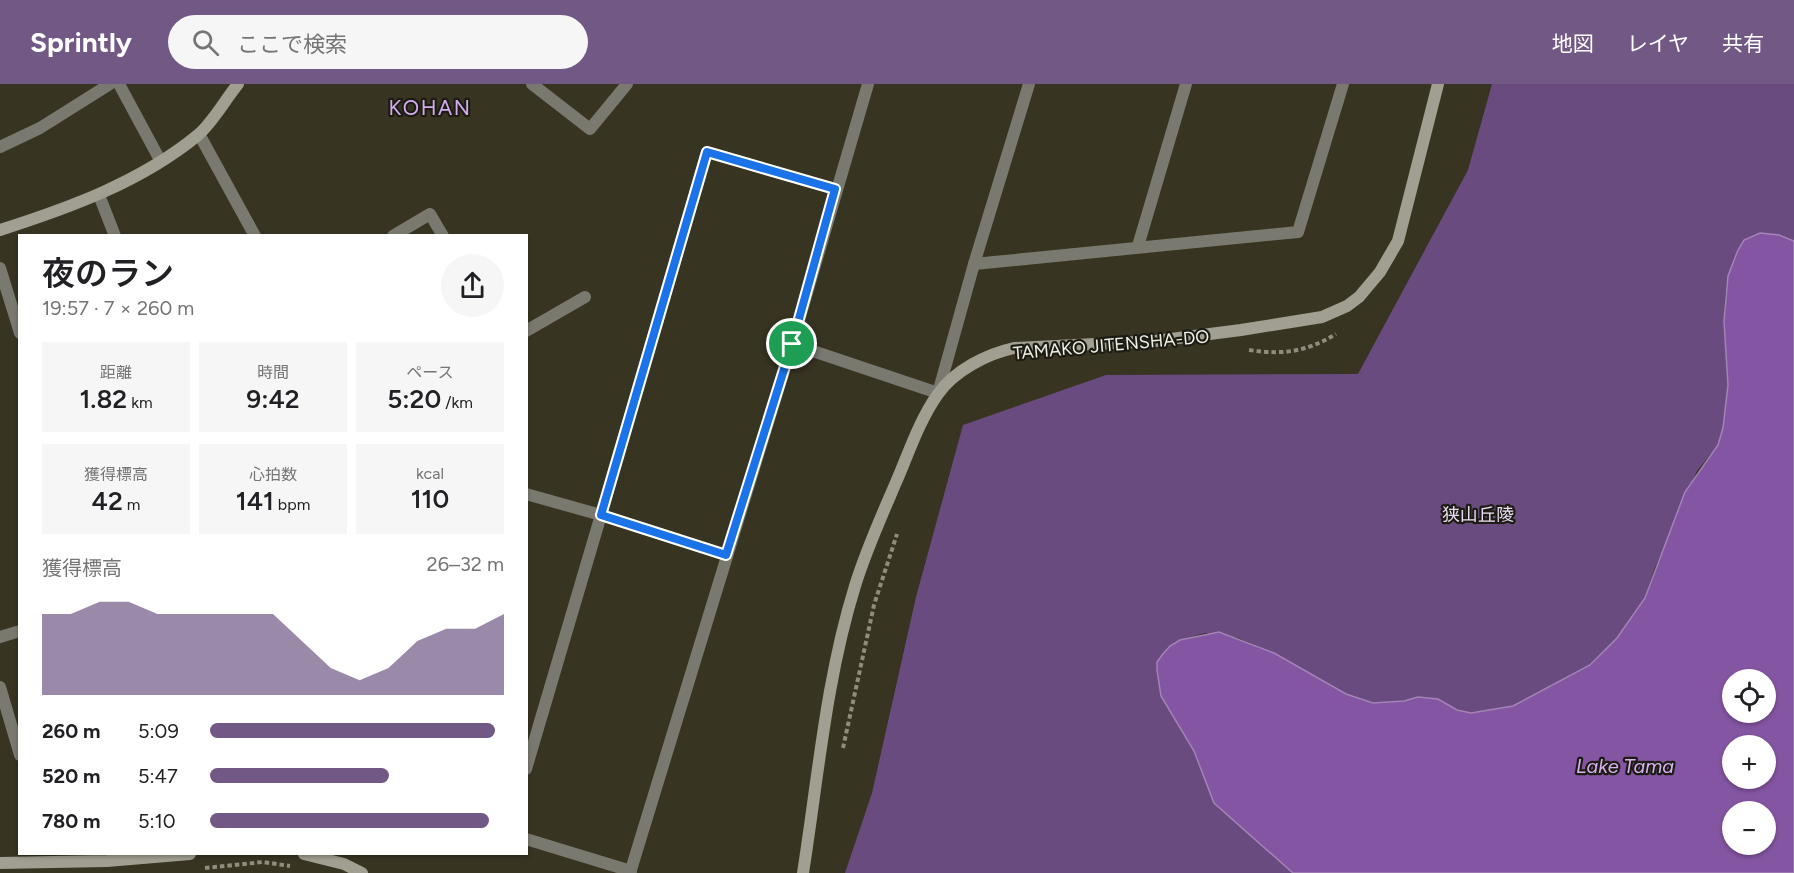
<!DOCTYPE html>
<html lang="ja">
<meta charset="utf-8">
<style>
:root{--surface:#fff;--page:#f6f6f6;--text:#202124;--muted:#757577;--accent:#715885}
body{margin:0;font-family:Figtree,"Noto Sans JP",sans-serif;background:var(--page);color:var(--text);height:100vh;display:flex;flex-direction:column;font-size:22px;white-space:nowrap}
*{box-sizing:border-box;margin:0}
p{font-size:20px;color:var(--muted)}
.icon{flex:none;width:33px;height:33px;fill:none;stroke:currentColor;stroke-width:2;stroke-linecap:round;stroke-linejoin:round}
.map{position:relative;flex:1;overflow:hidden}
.side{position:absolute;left:18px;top:150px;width:510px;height:621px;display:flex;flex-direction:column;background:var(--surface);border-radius:0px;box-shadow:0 2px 4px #0004}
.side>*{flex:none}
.controls{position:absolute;left:1722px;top:585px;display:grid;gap:12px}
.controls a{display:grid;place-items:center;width:54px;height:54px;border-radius:50%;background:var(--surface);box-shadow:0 2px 4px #0004;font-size:30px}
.pin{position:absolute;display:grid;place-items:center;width:51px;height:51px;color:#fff;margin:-26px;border:3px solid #fff;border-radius:50%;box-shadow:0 2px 6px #0007}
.round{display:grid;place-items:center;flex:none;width:63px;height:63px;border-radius:32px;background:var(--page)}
.summary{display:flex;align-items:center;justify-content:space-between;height:102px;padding:0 24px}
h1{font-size:33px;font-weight:600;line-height:45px}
.stats{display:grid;grid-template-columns:repeat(3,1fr);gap:9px;height:102px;padding:6px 24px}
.stats div{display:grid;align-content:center;border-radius:0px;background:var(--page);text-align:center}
.stats b{font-size:26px;font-weight:600}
.stats small{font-size:16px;font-weight:400}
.stats p{font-size:16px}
.chart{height:168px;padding:12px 24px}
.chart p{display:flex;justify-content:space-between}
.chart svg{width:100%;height:108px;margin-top:6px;fill:var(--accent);opacity:.7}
ul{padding:0 24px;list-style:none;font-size:20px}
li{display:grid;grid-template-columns:96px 72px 1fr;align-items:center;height:45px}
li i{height:15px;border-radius:8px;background:var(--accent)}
header{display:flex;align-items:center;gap:36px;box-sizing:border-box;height:84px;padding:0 30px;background:var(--accent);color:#fff}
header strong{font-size:28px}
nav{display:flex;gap:33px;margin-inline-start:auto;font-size:21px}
.search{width:420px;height:54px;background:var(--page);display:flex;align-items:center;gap:15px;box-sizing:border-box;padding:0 21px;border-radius:33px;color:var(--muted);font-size:22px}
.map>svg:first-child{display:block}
</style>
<header>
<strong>Sprintly</strong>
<div class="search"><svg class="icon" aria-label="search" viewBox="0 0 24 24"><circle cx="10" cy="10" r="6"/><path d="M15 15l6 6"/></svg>ここで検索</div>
<nav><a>地図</a><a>レイヤ</a><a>共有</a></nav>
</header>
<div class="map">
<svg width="1794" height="789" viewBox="0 0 1794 789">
<rect width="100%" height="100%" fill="#383422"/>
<path fill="#6a4b7f" d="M1492 0H1794V157C1776 149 1762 147 1744 156L1728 192 1725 213 1724 237 1728 301 1723 344 1718 361 1697 387 1654 486 1645 514 1617 554 1590 581 1513 622 1471 629 1457 627 1438 615 1418 613 1404 617 1373 619 1346 610 1274 569 1238 554 1205 549 1180 556 1188 655 1202 684 1214 719 1293 789H845L872 709 916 513 963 341 1106 291 1358 290 1468 86Z"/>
<path fill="#8455a2" stroke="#a483b6" stroke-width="1.5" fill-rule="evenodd" d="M1760 149 1779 151 1794 157V789H1293L1214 719 1194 667 1161 612 1157 586V578L1162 571 1170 562 1180 556 1219 548 1274 569 1346 610 1373 619 1404 617 1418 613 1438 615 1457 626 1471 629 1513 622 1590 581 1617 554 1645 514 1685 408 1718 361 1723 344 1728 301 1724 237 1728 192 1738 166 1744 156ZM1732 596H1766V628H1732ZM1732 662H1766V694H1732ZM1732 728H1766V760H1732Z"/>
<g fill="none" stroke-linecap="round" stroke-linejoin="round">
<g stroke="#908d7e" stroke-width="4" stroke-dasharray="4.5 3" stroke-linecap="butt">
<path d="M1249 266C1283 271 1306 268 1336 250"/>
<path d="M843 664 874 521 897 450"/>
<path d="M205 784 263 778 290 782"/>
</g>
<g stroke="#7a7970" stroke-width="12">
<path d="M119 0 160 76"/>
<path d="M532 0 590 45 627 0"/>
<path d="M199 50 255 152"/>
<path d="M0 63 40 44 110 0"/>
<path d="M99 111 115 152"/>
<path d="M393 152 430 130 443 152"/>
<path d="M1138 162 1186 0"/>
<path d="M974 180 1298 148 1343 0"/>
<path d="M0 184 20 249"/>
<path d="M526 247 585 213"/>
<path d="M792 260 938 309 974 180 1029 0"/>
<path d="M526 410 601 431 526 685"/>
<path d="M726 471 601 431 707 68 835 105"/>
<path d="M0 553 20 547"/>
<path d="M0 603 20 671"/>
<path d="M526 755 631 787"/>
<path d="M630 789 792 260 868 0"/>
</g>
<g stroke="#a19f91" stroke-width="12">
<path d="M0 146C69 124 141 98 198 51 213 38 225 16 238 0"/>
<path d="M304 770 344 780 362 789"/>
<path d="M0 779 107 777 190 770"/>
<path d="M803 789C818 694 826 595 855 502 866 466 882 431 897 396 909 368 920 335 938 310 955 286 987 270 1014 264L1155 257 1241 246 1322 233 1347 222 1359 213 1380 188 1398 157 1438 0"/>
</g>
</g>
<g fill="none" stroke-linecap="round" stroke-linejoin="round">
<g stroke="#fff" stroke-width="12">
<path id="route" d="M707 68 835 105 792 260 726 471 601 431Z"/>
</g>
<use href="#route" stroke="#1a73e8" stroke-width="8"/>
</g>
<g text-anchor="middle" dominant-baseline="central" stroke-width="4.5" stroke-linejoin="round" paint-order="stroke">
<g font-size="18" fill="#f0efe3" stroke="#1d1c14">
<text transform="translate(1111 261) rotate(-5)">TAMAKO JITENSHA-DO</text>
</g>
<g font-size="18" fill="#e8dcf1" stroke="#1d1c14">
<text x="1478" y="431">狭山丘陵</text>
</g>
<g font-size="20" font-style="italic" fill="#d7b3f1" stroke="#1d1c14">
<text x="1625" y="682">Lake Tama</text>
</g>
<g font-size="21" letter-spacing="1.5" fill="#d3acee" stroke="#1d1c14">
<text x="430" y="23">KOHAN</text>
</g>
</g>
</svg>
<div class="controls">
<a><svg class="icon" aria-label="locate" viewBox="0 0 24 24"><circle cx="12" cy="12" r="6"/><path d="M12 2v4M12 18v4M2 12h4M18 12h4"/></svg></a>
<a>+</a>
<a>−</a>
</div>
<div class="pin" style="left:792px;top:260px;background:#1e9e55"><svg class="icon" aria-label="arrive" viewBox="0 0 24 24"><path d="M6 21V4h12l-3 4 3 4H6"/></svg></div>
<section class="side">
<div class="summary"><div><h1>夜のラン</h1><p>19:57 · 7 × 260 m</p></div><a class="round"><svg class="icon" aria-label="share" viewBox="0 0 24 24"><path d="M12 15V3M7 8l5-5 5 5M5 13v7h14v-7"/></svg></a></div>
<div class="stats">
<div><p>距離</p><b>1.82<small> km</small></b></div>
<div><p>時間</p><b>9:42</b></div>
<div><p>ペース</p><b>5:20<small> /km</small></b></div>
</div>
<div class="stats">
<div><p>獲得標高</p><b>42<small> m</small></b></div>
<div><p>心拍数</p><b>141<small> bpm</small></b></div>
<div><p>kcal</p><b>110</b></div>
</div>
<div class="chart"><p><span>獲得標高</span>26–32 m</p>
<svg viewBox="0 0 160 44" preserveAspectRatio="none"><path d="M0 44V11L10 11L20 6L30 6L40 11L50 11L60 11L70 11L80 11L90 22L100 33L110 38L120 33L130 22L140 17L150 17L160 11V44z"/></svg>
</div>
<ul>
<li><b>260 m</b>5:09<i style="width:97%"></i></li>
<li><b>520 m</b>5:47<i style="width:61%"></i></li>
<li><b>780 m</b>5:10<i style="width:95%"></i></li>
</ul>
</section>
</div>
